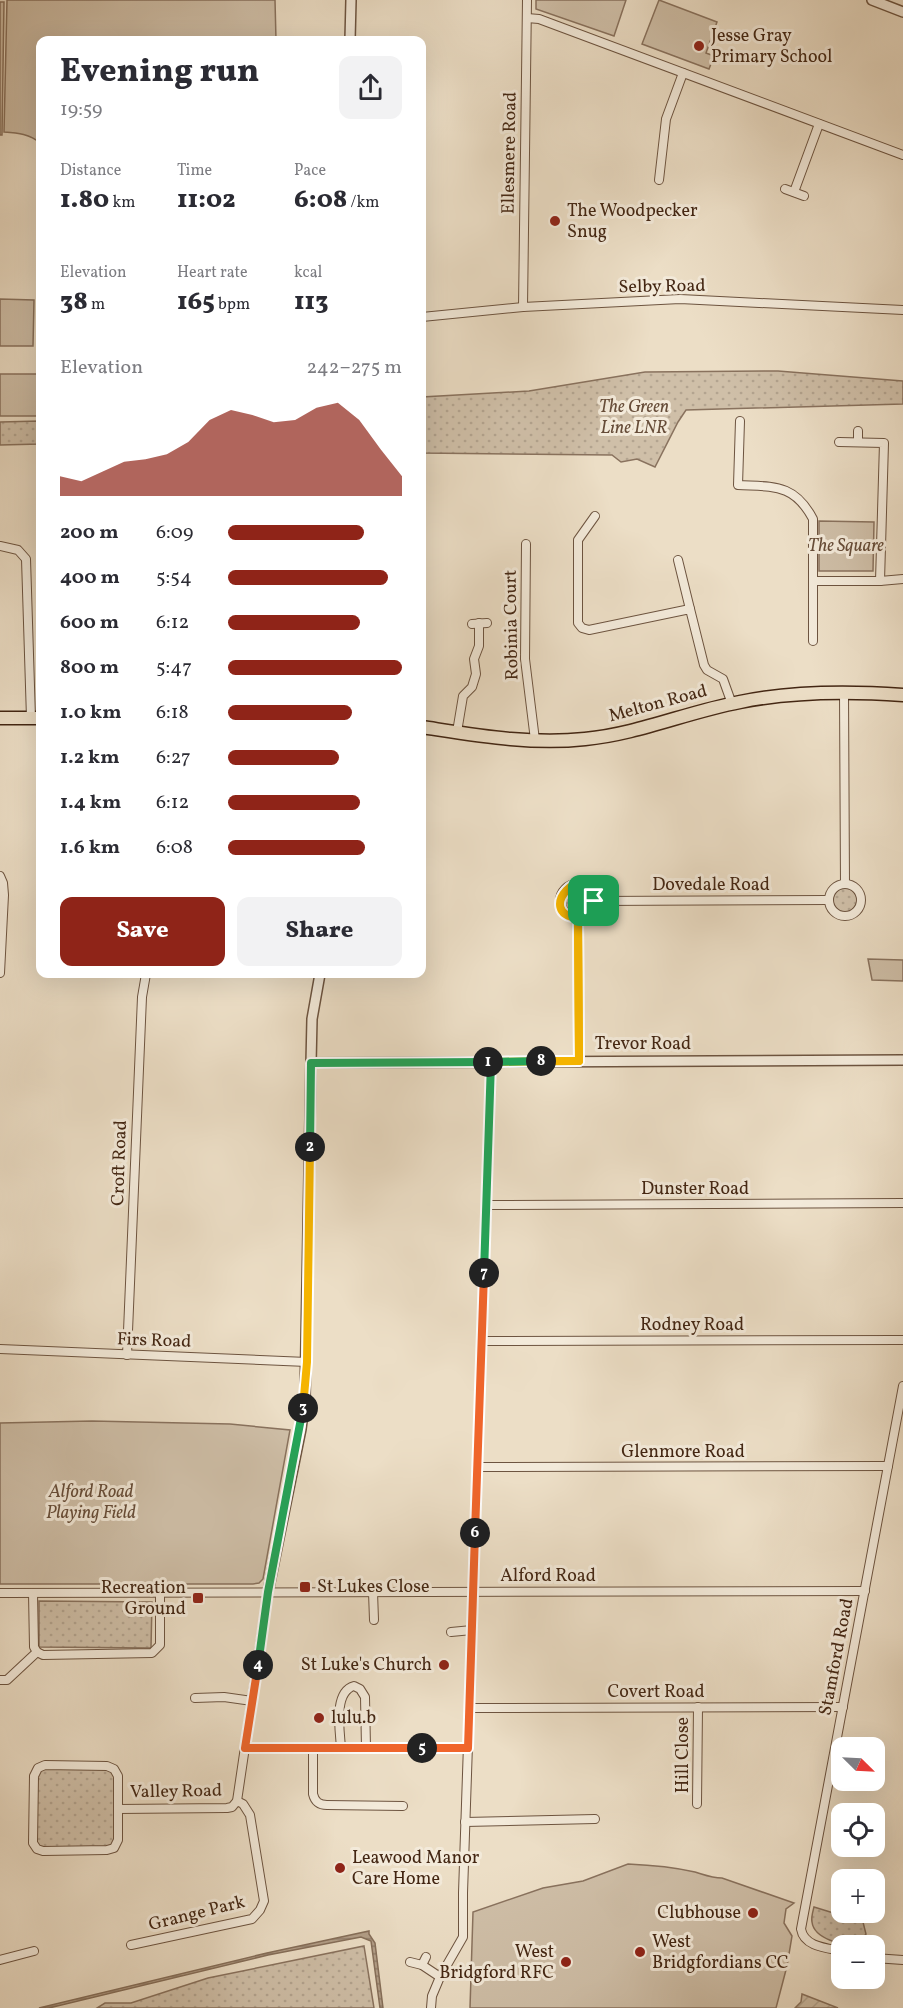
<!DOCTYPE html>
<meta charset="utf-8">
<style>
:root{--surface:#fff;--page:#f2f2f3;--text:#2b2b33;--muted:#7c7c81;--accent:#8f2418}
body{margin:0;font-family:Vollkorn,serif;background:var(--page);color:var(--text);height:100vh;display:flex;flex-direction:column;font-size:22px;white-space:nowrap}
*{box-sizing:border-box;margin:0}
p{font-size:20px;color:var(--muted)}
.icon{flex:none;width:33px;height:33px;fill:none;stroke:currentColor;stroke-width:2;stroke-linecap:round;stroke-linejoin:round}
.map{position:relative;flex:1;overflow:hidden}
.panel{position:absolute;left:36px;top:36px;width:390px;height:942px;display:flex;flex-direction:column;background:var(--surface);border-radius:12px;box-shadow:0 6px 24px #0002}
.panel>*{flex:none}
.needle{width:39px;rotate:114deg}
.controls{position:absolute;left:831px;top:1737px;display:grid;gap:12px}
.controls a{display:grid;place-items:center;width:54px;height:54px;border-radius:12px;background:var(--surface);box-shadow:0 6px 24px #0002;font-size:30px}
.pin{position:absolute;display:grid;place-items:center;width:51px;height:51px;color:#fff;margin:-26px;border-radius:12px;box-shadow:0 3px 9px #0006}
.km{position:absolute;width:30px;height:30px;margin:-15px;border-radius:50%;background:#222;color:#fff;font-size:16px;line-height:30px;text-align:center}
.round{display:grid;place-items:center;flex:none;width:63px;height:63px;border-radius:12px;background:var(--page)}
.headline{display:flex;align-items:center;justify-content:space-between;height:102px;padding:0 24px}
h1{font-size:33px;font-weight:800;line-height:45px}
.figures{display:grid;grid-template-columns:repeat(3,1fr);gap:9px;height:102px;padding:6px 24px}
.figures div{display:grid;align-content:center}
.figures b{font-size:26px;font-weight:800}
.figures small{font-size:16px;font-weight:400}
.figures p{font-size:16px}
.chart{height:168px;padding:12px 24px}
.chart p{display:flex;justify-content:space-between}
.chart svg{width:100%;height:108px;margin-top:6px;fill:var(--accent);opacity:.7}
.cta{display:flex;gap:12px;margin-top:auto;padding:12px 24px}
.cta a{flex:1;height:69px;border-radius:12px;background:var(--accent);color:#fff;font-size:24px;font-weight:800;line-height:69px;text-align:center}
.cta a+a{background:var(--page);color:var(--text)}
ul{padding:0 24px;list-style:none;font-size:20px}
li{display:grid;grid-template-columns:96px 72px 1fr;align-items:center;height:45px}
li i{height:15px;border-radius:8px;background:var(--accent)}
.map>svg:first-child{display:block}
</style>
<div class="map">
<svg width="903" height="2008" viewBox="0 0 903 2008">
<defs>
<pattern id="grass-dots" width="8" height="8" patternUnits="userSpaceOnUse" patternTransform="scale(1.5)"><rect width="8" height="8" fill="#cfbfa8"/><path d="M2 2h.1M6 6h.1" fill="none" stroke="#b3a490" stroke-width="1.8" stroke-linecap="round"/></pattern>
<pattern id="garden-furrows" width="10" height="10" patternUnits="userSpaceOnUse" patternTransform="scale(1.5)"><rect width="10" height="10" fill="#cfbfa8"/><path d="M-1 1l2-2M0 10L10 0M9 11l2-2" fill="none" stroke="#b3a490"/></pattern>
<pattern id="water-rules" width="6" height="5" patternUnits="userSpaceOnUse" patternTransform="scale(1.5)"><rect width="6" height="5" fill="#b39f89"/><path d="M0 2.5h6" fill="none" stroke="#93816f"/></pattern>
</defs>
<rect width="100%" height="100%" fill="#ecdec6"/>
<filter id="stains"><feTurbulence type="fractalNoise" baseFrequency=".00333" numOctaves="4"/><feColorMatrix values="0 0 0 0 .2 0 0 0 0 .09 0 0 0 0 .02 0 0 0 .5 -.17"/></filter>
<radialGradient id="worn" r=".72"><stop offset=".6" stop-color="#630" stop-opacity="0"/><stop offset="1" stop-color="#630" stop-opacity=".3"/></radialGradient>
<g fill="url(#grass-dots)" stroke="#89725e" stroke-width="1.5">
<path d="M778 371 903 381V404L686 410 678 422 655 467 637 459 621 462 612 455 422 453V397L529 391 645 372Z"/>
<path d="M40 421V444L0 445V422Z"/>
<circle cx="845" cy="900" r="12"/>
<circle cx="577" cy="901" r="12"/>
<path d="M39 1601 152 1602 151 1648 39 1647Z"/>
<path d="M107 1766 118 1776 114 1848 37 1849 34 1776 38 1768Z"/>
<path d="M814 1907 863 1922 866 1934 858 1945C843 1946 814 1939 812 1922 811 1917 813 1911 814 1907Z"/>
<path d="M364 1946 374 2008H97L105 2003H131L208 1978Z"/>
</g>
<g fill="#cfbfa8" stroke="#89725e" stroke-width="1.5">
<path d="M7 0H275L276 40H40V143C30 134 18 133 4 132Z"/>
<path d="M536 0H626L614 36 536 9Z"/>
<path d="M659 0 717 22 706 53 714 56 709 69 642 44Z"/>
<path d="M0 2H4L2 135H0Z"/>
<path d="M0 299 34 300 33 346H0Z"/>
<rect x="0" y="374" width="40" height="42"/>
<path d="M819 521 874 522 873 571H819Z"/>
<path d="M868 959 903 960V981L872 980Z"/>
<path d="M92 1421 230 1424 290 1430 263 1579 259 1583 253 1584H0V1423Z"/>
<path d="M628 1864C651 1865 673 1867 695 1872 705 1875 712 1878 722 1878L794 1903 786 1909 784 1923 792 1936 787 1966 776 2008H470L473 1912 543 1888 583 1881Z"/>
</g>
<path fill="url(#garden-furrows)" stroke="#89725e" stroke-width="1.5" d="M802 1994 838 2008H795L801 2002Z"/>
<path fill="url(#water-rules)" stroke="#866f5a" stroke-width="1.5" d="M369 1931V1934L375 1943 383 2008H380L371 1941 361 1937 268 1955 49 2008H39L267 1953Z"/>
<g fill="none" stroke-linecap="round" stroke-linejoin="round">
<g stroke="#6d5440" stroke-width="10">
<g id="minor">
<path d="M527 18 539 19 903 155"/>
<path d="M659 180 666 119 683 73"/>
<path d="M785 189 804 196"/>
<path d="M794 192 819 124"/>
<path d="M523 307 527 0"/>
<path d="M422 317 523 307 680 299 903 310"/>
<path d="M740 421 738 485C773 487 794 483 813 519V641"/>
<path d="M858 431V442"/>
<path d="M839 442 884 443 880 581"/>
<path d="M595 516 578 540V623L582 628 589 630 690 609 704 665 707 670 723 679 732 704"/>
<path d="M526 544 525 659 535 740"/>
<path d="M0 546 18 550 26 559 31 718"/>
<path d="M678 560 690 609"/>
<path d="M814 581H880L903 579"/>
<path d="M472 624 487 623"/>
<path d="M844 692 845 884"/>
<path d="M457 732 463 696 472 687 476 674 474 659 479 646V623"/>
<path d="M0 876 3 883 4 895 0 973"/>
<circle cx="845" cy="900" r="16"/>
<circle cx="577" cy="901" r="17"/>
<path d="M594 901 829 900"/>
<path d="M578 918 579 1061"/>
<path d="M486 1205 903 1203"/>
<path d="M482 1341 903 1340"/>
<path d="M0 1349 307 1362"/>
<path d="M127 1355 142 997 146 974"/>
<path d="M477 1467 888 1466"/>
<path d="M373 1592 374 1620"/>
<path d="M0 1593 865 1591"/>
<path d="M33 1593 34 1647 37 1652 43 1655 152 1653 160 1645V1592"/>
<path d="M451 1632 472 1630"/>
<path d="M0 1680H7L37 1652"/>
<path d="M195 1698 224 1697 252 1701"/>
<path d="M469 1708 843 1707"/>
<path d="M245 1748H468"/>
<path d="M313 1748V1794C315 1802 319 1805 327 1805L403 1806"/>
<path d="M341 1748C340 1731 333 1692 354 1686L360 1689 365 1697 366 1748"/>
<path d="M45 1765 107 1766 114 1769 118 1776V1840L114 1848 107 1850 43 1851 37 1849 33 1843 34 1776 38 1768Z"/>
<path d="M697 1804 698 1707"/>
<path d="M118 1809 227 1808 232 1807 237 1801 268 1592"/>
<path d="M465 1822 595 1819"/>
<path d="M131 1945 252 1919 260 1910 264 1901 250 1815 243 1804 237 1801"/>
<path d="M842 1951C827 1948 804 1947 801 1929L903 1386"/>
<path d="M874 1958 903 1960"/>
<path d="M0 1960 34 1951"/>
<path d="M410 1962 422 1965 440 1977"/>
<path d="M422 1965 426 1957"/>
<path d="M431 2008 432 1996 440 1977 463 1937V1893L491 1062"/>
</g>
</g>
<g stroke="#6d5440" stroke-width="12">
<g id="tertiary">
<path d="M872 0 903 12"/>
<path d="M350 40 351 0"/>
<path d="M311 1063 903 1060"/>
<path d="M268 1592 301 1429 305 1398 311 1063 312 1019 320 974"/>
</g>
</g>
<g stroke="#432613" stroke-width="15">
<g id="primary">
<path d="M0 718H40"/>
<path d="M422 727C475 735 530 745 585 739 638 734 687 712 740 702 793 691 849 691 903 695"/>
</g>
</g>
<use href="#minor" stroke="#f3eada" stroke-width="8"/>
<use href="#tertiary" stroke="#f3eada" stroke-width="9"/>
<use href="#primary" stroke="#ecdec6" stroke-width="12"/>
</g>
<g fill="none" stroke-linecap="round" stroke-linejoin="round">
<g stroke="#fff" stroke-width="12">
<path id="split-1" d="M488 1062 579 1061 578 918C588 916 593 910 594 901"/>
</g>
<g stroke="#fff" stroke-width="12">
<path id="split-2" d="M310 1147 311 1063 488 1062"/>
</g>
<g stroke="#fff" stroke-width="12">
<path id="split-3" d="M303 1408 307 1362 310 1147"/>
</g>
<g stroke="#fff" stroke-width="12">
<path id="split-4" d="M258 1665 268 1592 303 1408"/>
</g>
<g stroke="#fff" stroke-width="12">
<path id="split-5" d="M258 1665 245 1748H422"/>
</g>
<g stroke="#fff" stroke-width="12">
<path id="split-6" d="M422 1748H468L475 1533"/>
</g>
<g stroke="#fff" stroke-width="12">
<path id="split-7" d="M475 1533 484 1273"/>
</g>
<g stroke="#fff" stroke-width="12">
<path id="split-8" d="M484 1273 491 1062 541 1061"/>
</g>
<g stroke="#fff" stroke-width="12">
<path id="split-9" d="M541 1061H579L578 918C533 914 586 855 594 901"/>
</g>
<use href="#split-1" stroke="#f5b400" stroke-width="8"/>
<use href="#split-2" stroke="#22a559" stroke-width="8"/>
<use href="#split-3" stroke="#f5b400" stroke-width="8"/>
<use href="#split-4" stroke="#22a559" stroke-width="8"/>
<use href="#split-5" stroke="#f0652b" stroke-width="8"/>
<use href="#split-6" stroke="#f0652b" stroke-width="8"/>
<use href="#split-7" stroke="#f0652b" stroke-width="8"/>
<use href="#split-8" stroke="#22a559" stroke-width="8"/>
<use href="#split-9" stroke="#f5b400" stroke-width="8"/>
</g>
<g fill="#8f2418" stroke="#f3eada" stroke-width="2">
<circle cx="699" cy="46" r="6"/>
<circle cx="555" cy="221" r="6"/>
<rect x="299" y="1581" width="12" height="12" rx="3"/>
<rect x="192" y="1592" width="12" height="12" rx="3"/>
<circle cx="444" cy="1665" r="6"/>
<circle cx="319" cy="1718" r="6"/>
<circle cx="340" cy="1868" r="6"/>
<circle cx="753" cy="1913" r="6"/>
<circle cx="640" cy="1952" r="6"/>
<circle cx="566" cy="1962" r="6"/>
</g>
<g text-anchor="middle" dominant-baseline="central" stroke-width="6" stroke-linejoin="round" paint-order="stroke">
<g font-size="18" fill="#432613" stroke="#f3eada" text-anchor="start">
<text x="711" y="36">Jesse Gray<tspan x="711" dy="21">Primary School</tspan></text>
<text x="567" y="211">The Woodpecker<tspan x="567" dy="21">Snug</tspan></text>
<text x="317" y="1587">St Lukes Close</text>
<text x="186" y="1588" text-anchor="end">Recreation<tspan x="186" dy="21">Ground</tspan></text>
<text x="432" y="1665" text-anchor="end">St Luke's Church</text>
<text x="331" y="1718">lulu.b</text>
<text x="352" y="1858">Leawood Manor<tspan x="352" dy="21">Care Home</tspan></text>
<text x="741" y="1913" text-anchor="end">Clubhouse</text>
<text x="652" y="1942">West<tspan x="652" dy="21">Bridgfordians CC</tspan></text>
<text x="554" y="1952" text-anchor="end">West<tspan x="554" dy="21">Bridgford RFC</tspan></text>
</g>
<g font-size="18" fill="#432613" stroke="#f3eada">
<text transform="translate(510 153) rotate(-89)">Ellesmere Road</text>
<text transform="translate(662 287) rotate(-1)">Selby Road</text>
<text transform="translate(512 625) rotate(-91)">Robinia Court</text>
<text transform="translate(658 704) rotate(-15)">Melton Road</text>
<text x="711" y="885">Dovedale Road</text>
<text x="643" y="1044">Trevor Road</text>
<text transform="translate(120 1163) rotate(-88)">Croft Road</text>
<text x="695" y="1189">Dunster Road</text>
<text x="692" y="1325">Rodney Road</text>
<text transform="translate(154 1341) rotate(2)">Firs Road</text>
<text x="683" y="1452">Glenmore Road</text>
<text x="548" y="1576">Alford Road</text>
<text transform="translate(837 1657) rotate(-79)">Stamford Road</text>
<text x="656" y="1692">Covert Road</text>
<text transform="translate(683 1755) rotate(-90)">Hill Close</text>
<text transform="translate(176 1792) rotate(-1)">Valley Road</text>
<text transform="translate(197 1914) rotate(-14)">Grange Park</text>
</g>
<g font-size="18" font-style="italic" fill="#664c38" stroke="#f3eada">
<text x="634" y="407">The Green<tspan x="634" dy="21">Line LNR</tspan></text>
<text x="846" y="546">The Square</text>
<text x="91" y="1492">Alford Road<tspan x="91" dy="21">Playing Field</tspan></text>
</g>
</g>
<rect width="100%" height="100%" filter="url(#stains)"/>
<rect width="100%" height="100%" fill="url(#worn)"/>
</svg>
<div class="controls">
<a><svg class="needle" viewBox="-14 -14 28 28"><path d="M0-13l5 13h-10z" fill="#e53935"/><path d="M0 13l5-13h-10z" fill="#7c7c81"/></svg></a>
<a><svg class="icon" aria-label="locate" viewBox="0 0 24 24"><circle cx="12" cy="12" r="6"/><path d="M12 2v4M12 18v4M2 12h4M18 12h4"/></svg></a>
<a>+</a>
<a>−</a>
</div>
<div class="pin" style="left:594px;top:901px;background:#1e9e55"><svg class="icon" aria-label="arrive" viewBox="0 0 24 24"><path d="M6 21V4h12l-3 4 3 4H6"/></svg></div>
<b class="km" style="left:488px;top:1062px">1</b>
<b class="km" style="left:310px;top:1147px">2</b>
<b class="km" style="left:303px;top:1408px">3</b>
<b class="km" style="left:258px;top:1665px">4</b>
<b class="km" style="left:422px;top:1748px">5</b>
<b class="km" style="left:475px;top:1533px">6</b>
<b class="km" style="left:484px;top:1273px">7</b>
<b class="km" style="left:541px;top:1061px">8</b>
<section class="panel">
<div class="headline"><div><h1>Evening run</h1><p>19:59</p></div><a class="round"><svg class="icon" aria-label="share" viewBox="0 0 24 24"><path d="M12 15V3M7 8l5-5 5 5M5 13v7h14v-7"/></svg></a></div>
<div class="figures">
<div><p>Distance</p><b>1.80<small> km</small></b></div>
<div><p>Time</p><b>11:02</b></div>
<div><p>Pace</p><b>6:08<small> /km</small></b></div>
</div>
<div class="figures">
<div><p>Elevation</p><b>38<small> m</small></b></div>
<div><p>Heart rate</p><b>165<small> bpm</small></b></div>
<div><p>kcal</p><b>113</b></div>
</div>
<div class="chart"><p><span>Elevation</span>242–275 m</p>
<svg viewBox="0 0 160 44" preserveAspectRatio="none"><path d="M0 44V36L10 38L20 34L30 30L40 29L50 27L60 22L70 13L80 9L90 11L100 14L110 13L120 8L130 6L140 13L150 25L160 36V44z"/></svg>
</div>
<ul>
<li><b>200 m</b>6:09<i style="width:78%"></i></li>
<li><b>400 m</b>5:54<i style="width:92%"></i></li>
<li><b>600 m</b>6:12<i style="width:76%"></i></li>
<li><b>800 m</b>5:47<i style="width:100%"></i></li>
<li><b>1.0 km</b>6:18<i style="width:71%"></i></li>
<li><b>1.2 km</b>6:27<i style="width:64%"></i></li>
<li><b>1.4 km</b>6:12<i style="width:76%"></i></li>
<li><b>1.6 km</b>6:08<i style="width:79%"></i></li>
</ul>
<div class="cta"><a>Save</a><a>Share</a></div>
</section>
</div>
